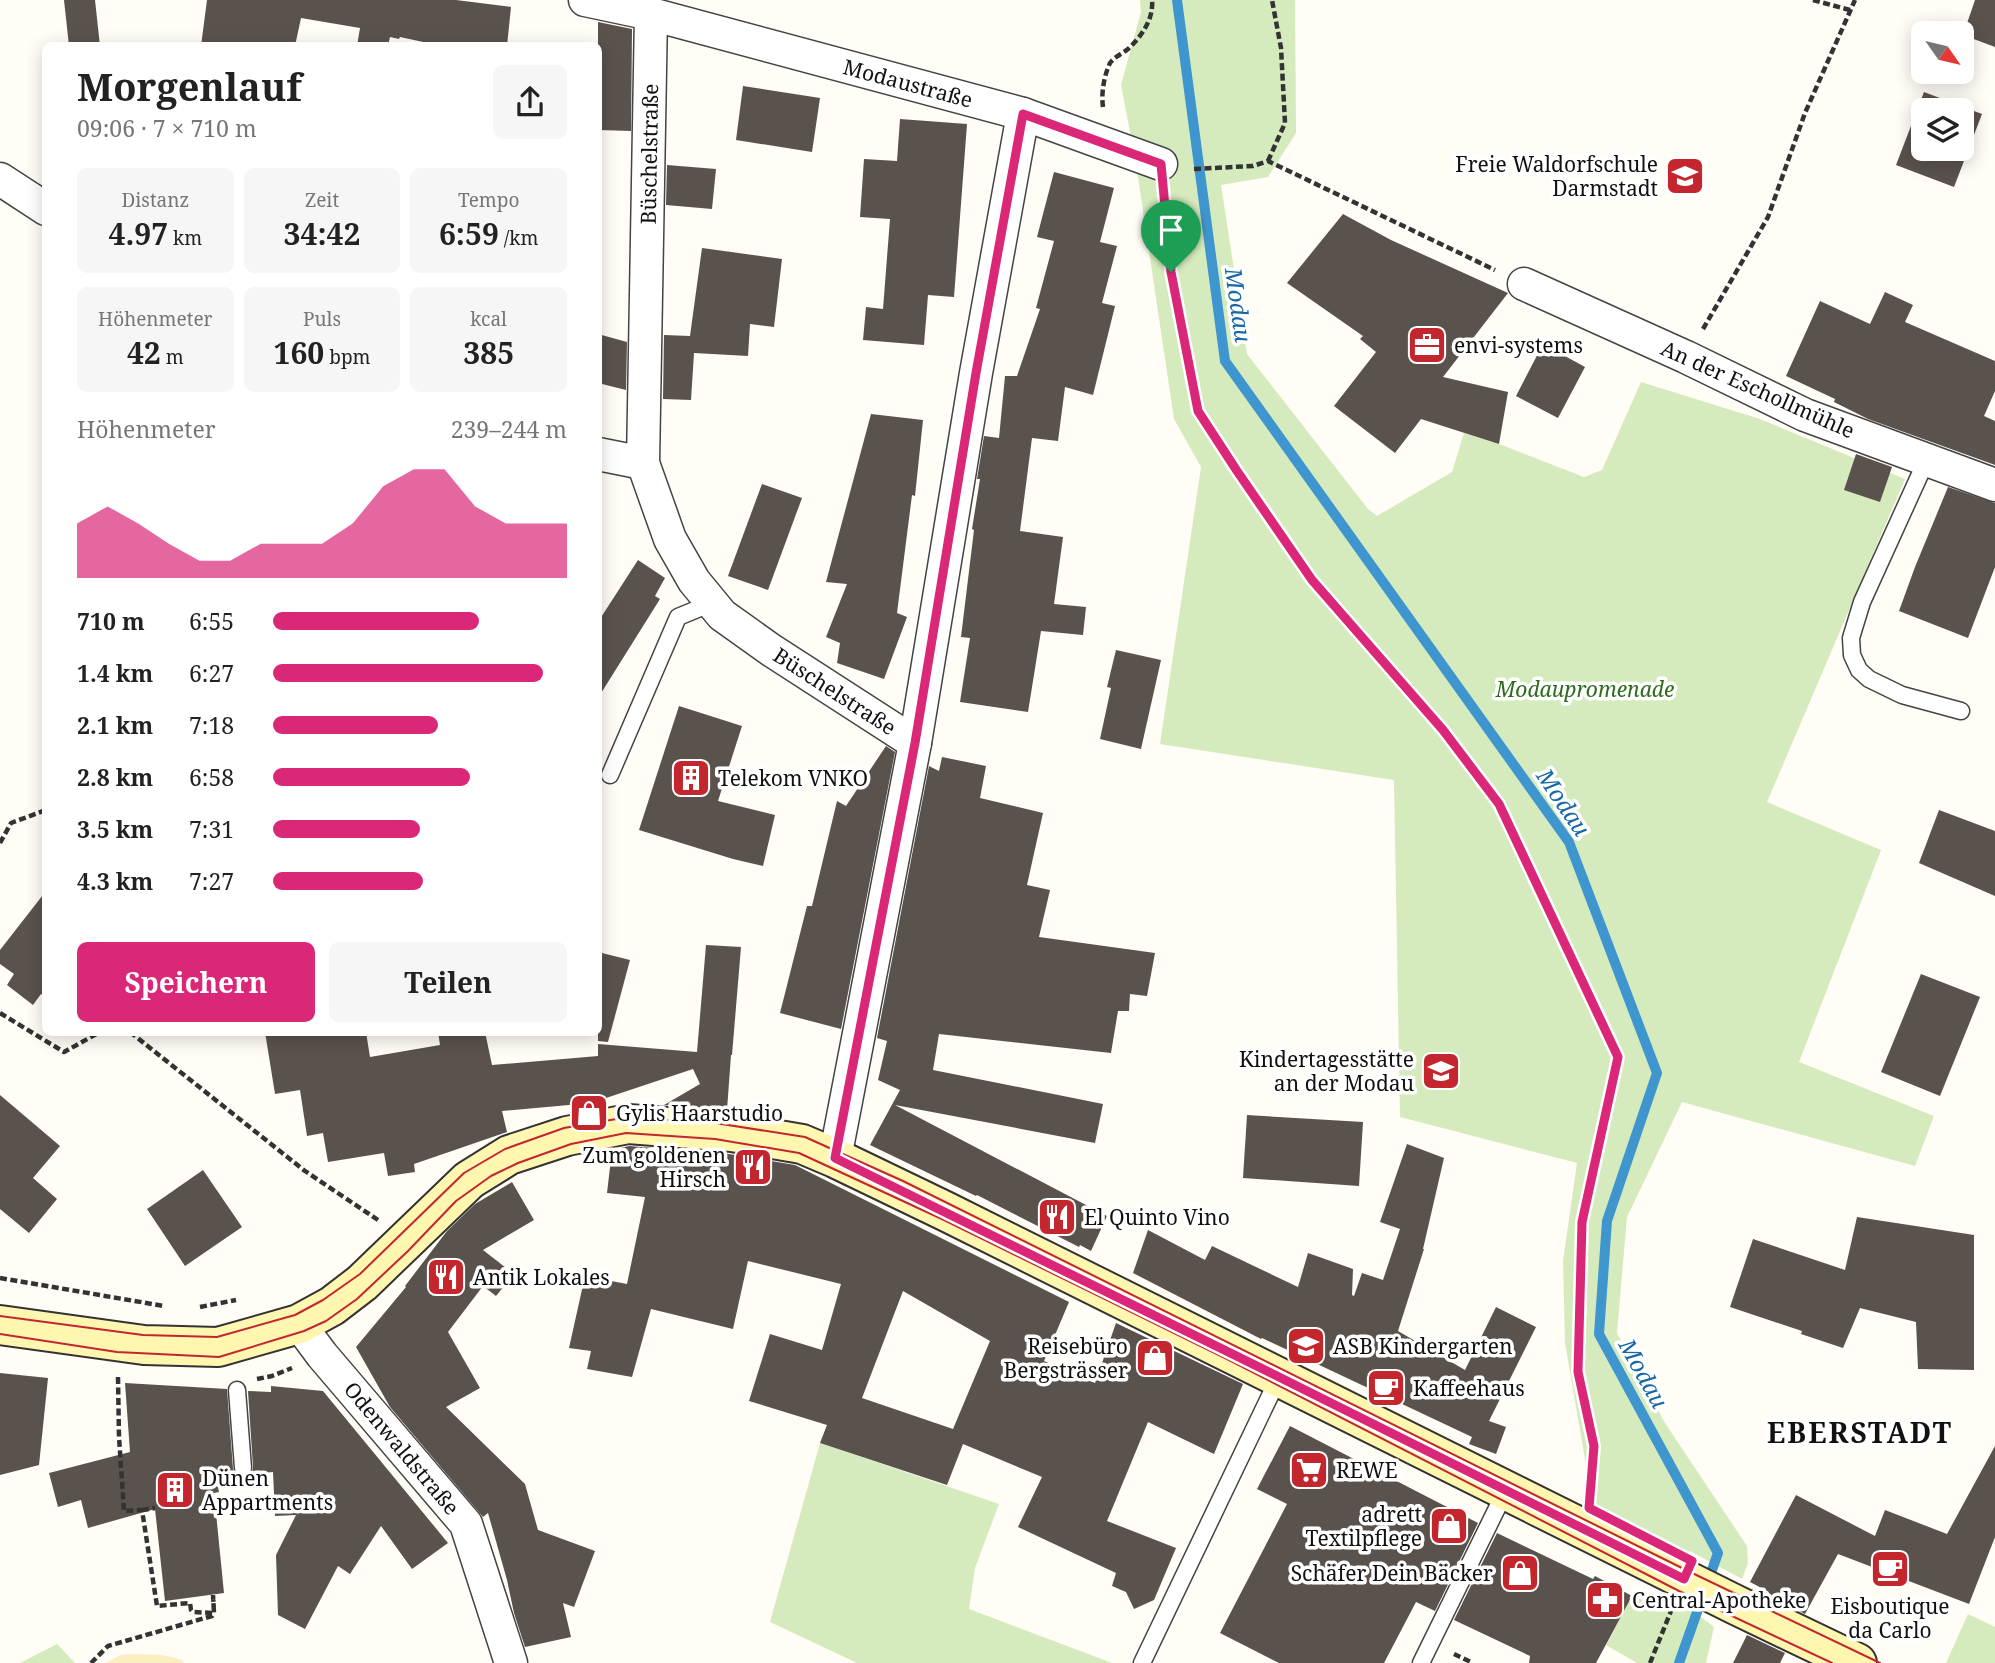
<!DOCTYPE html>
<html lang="de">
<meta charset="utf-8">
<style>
:root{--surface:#fff;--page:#f6f6f6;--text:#222;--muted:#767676;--accent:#db2777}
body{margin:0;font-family:"Noto Serif",serif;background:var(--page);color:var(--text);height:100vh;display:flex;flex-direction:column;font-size:26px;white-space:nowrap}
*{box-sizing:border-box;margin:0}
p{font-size:23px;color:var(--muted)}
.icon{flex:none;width:38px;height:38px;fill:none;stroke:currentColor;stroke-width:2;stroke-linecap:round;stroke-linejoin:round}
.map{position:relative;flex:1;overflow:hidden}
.panel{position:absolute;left:42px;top:42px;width:560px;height:994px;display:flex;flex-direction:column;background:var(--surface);border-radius:10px;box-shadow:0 4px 18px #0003}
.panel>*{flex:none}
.needle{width:46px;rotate:124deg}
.buttons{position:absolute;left:1911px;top:21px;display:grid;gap:14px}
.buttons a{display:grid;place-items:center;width:63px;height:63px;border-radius:10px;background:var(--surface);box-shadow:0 4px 18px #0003;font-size:35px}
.pin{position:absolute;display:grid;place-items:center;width:60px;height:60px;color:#fff;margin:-72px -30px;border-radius:50% 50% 50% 0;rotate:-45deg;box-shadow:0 0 7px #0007}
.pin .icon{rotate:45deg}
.round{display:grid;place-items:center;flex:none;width:74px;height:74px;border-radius:10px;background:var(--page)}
.overview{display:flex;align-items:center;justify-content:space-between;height:119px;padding:0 35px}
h1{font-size:38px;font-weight:700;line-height:52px}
.metrics{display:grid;grid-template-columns:repeat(3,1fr);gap:10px;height:119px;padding:7px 35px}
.metrics div{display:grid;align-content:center;border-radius:10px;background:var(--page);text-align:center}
.metrics b{font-size:30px;font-weight:700}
.metrics small{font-size:19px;font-weight:400}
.metrics p{font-size:19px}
.chart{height:196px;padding:14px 35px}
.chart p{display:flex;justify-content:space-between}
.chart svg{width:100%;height:126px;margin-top:7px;fill:var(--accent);opacity:.7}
.action{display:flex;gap:14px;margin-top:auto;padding:14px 35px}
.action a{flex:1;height:80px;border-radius:10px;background:var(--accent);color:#fff;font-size:28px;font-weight:700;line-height:80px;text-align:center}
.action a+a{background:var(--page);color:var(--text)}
ul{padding:0 35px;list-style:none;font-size:23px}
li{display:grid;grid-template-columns:112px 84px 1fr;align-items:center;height:52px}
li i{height:18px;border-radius:9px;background:var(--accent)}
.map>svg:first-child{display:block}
</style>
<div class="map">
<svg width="1995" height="1663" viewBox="0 0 1995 1663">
<rect width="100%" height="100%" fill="#fffdf5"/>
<g fill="#d5ebbd">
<path d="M1140 0H1295L1296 133 1268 177 1221 185 1247 354 1368 509 1377 516 1452 472 1464 433 1499 444 1584 477 1602 470 1641 382 1760 419 1905 479 1767 802 1881 850 1799 1062 1934 1116 1915 1166 1682 1102 1627 1217 1617 1333 1665 1423 1747 1546 1748 1563 1742 1579 1690 1551 1684 1562 1580 1509 1589 1482 1565 1343 1563 1261 1577 1163 1400 1117 1394 780 1160 744 1201 467 1174 419 1136 164 1121 85 1141 12Z"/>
<path d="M820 1443 999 1504 975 1568 969 1609 1112 1663H857L770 1622Z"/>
<path d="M1632 1596 1684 1604 1714 1627 1706 1663H1637L1606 1645Z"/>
<path d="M1968 1614 1995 1627V1663H1946Z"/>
<path d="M57 1644 75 1663H20Z"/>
</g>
<path fill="#fbeec1" d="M134 1654 163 1655 182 1660 184 1663H106L121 1655Z"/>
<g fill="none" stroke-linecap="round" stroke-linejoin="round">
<path stroke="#3f96cf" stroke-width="10" d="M1177 0 1225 361 1569 842 1657 1073 1607 1221 1599 1334 1718 1553 1679 1663"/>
</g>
<g fill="#5a524d" fill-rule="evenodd">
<path d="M64 0H95L100 46H69Z"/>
<path d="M207 0H456L511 7 507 46H442L400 37 399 39 390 37 388 46H357L360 28 301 18 295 46H201Z"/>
<path d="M1975 0H1995V47L1963 35Z"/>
<path d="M598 22 632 29 631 131 598 130Z"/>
<path d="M743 86 820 98 812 152 736 140Z"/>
<path d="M1924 92 1982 114 1954 187 1896 165ZM1923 110H1962V149H1923Z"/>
<path d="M900 119 967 124 954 297 928 295 924 345 863 340 866 307 883 309 890 219 860 217 864 159 897 161Z"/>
<path d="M667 165 716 169 712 209 666 205Z"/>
<path d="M1054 172 1114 188 1100 242 1117 246 1102 303 1115 306 1093 395 1065 387 1058 441 1032 438 1020 531 1063 537 1054 604 1086 607 1083 635 1041 631 1028 712 960 702 970 638 961 637 974 530 972 529 980 479H977L984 436 999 438 1005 376H1017L1040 309 1036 308 1054 241 1037 237Z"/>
<path d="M1343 214 1391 240 1508 293 1443 377 1508 392 1499 444 1421 419 1395 453 1334 406 1376 352 1360 339 1363 336 1287 283Z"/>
<path d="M702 248 782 259 774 327 750 324 748 356 694 353 691 400 663 399 664 335 690 336Z"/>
<path d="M1885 292 1913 305 1905 322 1995 361V391L1984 416 1995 421V465L1868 419 1834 402 1835 399 1786 376 1820 301 1870 324Z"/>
<path d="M598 334 627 342 626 390 598 383Z"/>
<path d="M1543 344 1585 367 1558 418 1516 396Z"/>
<path d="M871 414 923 420 915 496 912 495 897 613 907 617 884 679 837 663 840 643 826 637 847 584 826 582Z"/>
<path d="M1856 454 1892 467 1880 502 1844 490Z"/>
<path d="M762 484 802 498 768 590 728 576Z"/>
<path d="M1948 487 1995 503V567L1968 638 1899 611 1915 567Z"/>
<path d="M638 560 665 578 655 596 660 599 598 698V622Z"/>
<path d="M1116 650 1161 660 1141 749 1100 739 1111 688 1107 687Z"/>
<path d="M679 706 742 726 718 801 775 815 763 866 733 859 639 830Z"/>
<path d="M886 746 895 752 841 1029 780 1013 807 906H812L837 801 846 806Z"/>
<path d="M942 757 986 766 980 798 1043 813 1027 885 1050 890 1039 937 1155 953 1147 996 1130 994 1129 1011H1118L1111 1053 939 1034 933 1070 1103 1104 1095 1143 895 1105 1107 1216 1091 1251 1080 1245 1079 1247 977 1195 976 1196 870 1145 900 1090 878 1080 887 1041 877 1038 929 766 939 771Z"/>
<path d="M1939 810 1995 831V896L1919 863Z"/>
<path d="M46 891V997L41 994 33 1005 7 985 14 974 0 964V950Z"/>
<path d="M706 945 741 947 732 1055H733H731L727 1110 664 1105 700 1084 693 1069 591 1103 502 1111 507 1132 414 1164 415 1172 388 1176 384 1153 328 1162 323 1133 307 1136 300 1090 275 1094 265 1032H366L370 1057 440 1045 438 1032H485L492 1065 598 1056V1044L697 1052Z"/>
<path d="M598 952 630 960 608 1042 598 1041Z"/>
<path d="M1921 974 1980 997 1940 1096 1881 1072Z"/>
<path d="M0 1095 60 1146 33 1178 57 1199 29 1233 0 1209Z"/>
<path d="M1247 1115 1363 1122 1359 1186 1243 1178Z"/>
<path d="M1407 1144 1444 1158 1423 1249H1424L1398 1331 1465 1370 1496 1307 1536 1327 1489 1421 1506 1427 1496 1454 1469 1444 1472 1437 1262 1338 1261 1339 1133 1273 1148 1230 1205 1260 1212 1246 1298 1287 1308 1253 1353 1269 1352 1295 1354 1296 1362 1273 1383 1280 1400 1229 1380 1222Z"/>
<path d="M629 1146 729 1154 795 1165 1069 1302 1044 1361 1095 1383 1116 1323 1243 1384 1214 1454 1148 1422 1107 1521 1176 1548 1154 1600 1134 1609 1126 1592 1112 1586 1116 1573 1018 1527 1042 1477 963 1444 947 1485 820 1443 827 1425 749 1401 770 1334 822 1350 841 1284 748 1261 733 1329 651 1309 632 1377 587 1369 591 1351 569 1348 585 1276 627 1284 645 1197 607 1193 612 1150ZM903 1291 990 1341 953 1429 862 1398Z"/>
<path d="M203 1170 242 1227 185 1266 147 1209Z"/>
<path d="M512 1182 534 1220 483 1250 514 1274 496 1296 483 1286 448 1332 480 1388 446 1407 525 1484 538 1530 595 1551 574 1607 563 1603 571 1637 525 1647 514 1613 507 1580 488 1513 483 1517 390 1407 356 1347 406 1287 405 1286 447 1231 475 1204Z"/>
<path d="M1857 1217 1974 1235V1370L1918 1369 1916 1322 1860 1308 1843 1348 1801 1334 1802 1331 1730 1307 1753 1239 1845 1270Z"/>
<path d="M0 1373 48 1378 39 1465 0 1475Z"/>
<path d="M125 1383 227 1389 233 1469 236 1475 216 1477 219 1492 214 1493 224 1593 165 1601 155 1509 88 1528 81 1500 58 1507 49 1473 130 1452Z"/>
<path d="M271 1386 323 1391 448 1543 412 1569 381 1526 350 1574 338 1566 305 1629 278 1615 276 1555 296 1515 275 1516 273 1472 252 1474 253 1467 248 1391 271 1392Z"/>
<path d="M1290 1426 1478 1523 1435 1611 1416 1602 1384 1663H1279L1220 1633 1287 1504 1257 1489Z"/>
<path d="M1995 1446V1537L1969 1604 1838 1554 1805 1614 1767 1596 1769 1592 1750 1582 1796 1495 1875 1536 1885 1510 1947 1534Z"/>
<path d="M1497 1533 1593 1579 1595 1576 1632 1596 1596 1663H1529L1530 1656 1454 1620Z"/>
<path d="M1747 1635 1785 1653 1780 1663H1733Z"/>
</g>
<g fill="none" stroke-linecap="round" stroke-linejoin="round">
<g stroke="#444" stroke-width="19">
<g id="lane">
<path d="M1927 459 1862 602 1851 638 1852 655 1859 670 1869 679 1902 695 1961 711"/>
<path d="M610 775 678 617 712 603"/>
<path d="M237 1390 243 1468"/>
<path d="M1142 1663 1279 1377"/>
<path d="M1421 1663 1506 1490"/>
</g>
</g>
<g stroke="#444" stroke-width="35">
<g id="street">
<path d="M585 0 651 14 1023 114 1161 164"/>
<path d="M651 14 643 463 670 539 694 581 722 615 771 650 915 743"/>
<path d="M0 179 46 209"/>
<path d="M1524 284 1686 357 1805 415 1995 485"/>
<path d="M598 454 643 463"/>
<path d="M835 1158 915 743 976 373 1023 114"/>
<path d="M299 1324 322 1355 466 1524 511 1663"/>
</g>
</g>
<g stroke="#333" stroke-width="42">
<path id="secondary" d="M0 1325 144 1345 218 1347 299 1324 332 1306 362 1283 469 1180 509 1155 567 1136 628 1124 732 1132 802 1144 835 1158 945 1211 1736 1605 1857 1663"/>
</g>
<g stroke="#333" stroke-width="4.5" stroke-dasharray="7 3.5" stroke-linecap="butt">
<path d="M1813 0 1850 10"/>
<path d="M1103 107C1101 93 1104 76 1110 63 1114 57 1122 54 1128 49 1141 37 1154 19 1152 0"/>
<path d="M1268 161 1285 123 1281 48 1272 0"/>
<path d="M1194 169 1253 166 1268 161 1495 270"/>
<path d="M1164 196 1171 272 1198 411 1237 471 1312 580 1443 730 1499 804 1618 1057 1582 1222 1578 1372 1594 1446 1590 1491"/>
<path d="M1703 329 1768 217 1805 113 1855 0"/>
<path d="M0 843 11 823 46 810"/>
<path d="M0 1013 64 1052 100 1032"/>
<path d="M130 1032 305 1171 378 1220"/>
<path d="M0 1278 164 1306"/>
<path d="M200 1307 236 1300"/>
<path d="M118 1377 119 1437 124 1511 142 1510 157 1606 190 1603 191 1610 193 1612 214 1613"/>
<path d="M257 1379 272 1376 292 1368"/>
<path d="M142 1510 155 1508"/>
<path d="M213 1595 214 1613 213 1595"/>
<path d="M1454 1654 1473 1663"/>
<path d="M91 1663 108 1646 212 1616 214 1613"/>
<path d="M1650 1663 1671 1611"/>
</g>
<use href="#lane" stroke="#fff" stroke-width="16"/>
<use href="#street" stroke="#fff" stroke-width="32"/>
<use href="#secondary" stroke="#fff6b0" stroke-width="38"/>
<g stroke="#c4262e" stroke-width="2">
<path d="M0 1316 143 1335 217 1337 295 1315 323 1300 360 1274 464 1173 505 1149 564 1128 628 1117 715 1123 805 1137 903 1181 1688 1571 1880 1663"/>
<path d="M0 1334 117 1352 219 1357 304 1331 326 1321 357 1299 408 1251 456 1201 491 1176 518 1163 571 1144 626 1133 715 1139 799 1153 944 1220 1229 1360 1679 1591 1832 1663"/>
</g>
</g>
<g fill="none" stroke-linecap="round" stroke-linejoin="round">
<g stroke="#fff" stroke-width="14">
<path id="route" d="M1023 114 1161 164 1171 272 1198 411 1237 471 1312 580 1443 730 1499 804 1618 1057 1582 1222 1578 1372 1594 1446 1589 1508 1692 1561 1684 1579 1279 1377 835 1158 915 743 976 373Z"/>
</g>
<use href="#route" stroke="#db2777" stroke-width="9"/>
</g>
<defs>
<g id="school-square" transform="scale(2.0125)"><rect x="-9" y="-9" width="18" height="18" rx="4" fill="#c4262e" stroke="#fff"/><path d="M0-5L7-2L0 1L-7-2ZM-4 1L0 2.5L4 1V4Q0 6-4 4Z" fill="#fff"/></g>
<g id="office-square" transform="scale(2.0125)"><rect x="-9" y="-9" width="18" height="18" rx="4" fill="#c4262e" stroke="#fff"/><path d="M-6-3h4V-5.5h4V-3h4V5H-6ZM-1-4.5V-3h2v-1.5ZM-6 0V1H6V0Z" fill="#fff"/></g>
<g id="building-square" transform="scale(2.0125)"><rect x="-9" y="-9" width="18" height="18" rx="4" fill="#c4262e" stroke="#fff"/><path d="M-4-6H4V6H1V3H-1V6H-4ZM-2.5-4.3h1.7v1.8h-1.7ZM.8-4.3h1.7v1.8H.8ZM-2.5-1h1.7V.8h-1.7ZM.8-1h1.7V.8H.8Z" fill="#fff"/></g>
<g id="shop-square" transform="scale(2.0125)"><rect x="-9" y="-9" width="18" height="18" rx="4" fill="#c4262e" stroke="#fff"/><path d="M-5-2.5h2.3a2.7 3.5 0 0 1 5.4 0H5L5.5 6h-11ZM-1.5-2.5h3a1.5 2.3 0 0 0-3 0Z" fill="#fff"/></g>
<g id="restaurant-square" transform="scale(2.0125)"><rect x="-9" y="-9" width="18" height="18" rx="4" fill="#c4262e" stroke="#fff"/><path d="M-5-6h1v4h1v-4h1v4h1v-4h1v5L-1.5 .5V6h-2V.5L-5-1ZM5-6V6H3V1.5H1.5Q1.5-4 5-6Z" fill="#fff"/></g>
<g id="cafe-square" transform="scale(2.0125)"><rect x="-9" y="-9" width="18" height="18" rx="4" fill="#c4262e" stroke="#fff"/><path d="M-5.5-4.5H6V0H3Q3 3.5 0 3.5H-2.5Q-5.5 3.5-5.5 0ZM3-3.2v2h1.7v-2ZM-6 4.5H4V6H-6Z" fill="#fff"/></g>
<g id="supermarket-square" transform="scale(2.0125)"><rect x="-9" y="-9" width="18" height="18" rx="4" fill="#c4262e" stroke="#fff"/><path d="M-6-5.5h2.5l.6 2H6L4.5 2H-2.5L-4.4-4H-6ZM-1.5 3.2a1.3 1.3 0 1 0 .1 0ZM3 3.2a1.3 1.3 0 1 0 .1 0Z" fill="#fff"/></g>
<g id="pharmacy-square" transform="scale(2.0125)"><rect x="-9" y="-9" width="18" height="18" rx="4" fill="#c4262e" stroke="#fff"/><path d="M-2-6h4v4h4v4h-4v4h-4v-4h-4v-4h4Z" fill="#fff"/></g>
</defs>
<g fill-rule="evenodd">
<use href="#school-square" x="1685" y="176"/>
<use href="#office-square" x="1427" y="345"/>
<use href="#building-square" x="691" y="778"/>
<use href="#school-square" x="1441" y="1071"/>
<use href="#shop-square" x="589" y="1113"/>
<use href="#restaurant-square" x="753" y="1167"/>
<use href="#restaurant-square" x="1057" y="1217"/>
<use href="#restaurant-square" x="446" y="1277"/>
<use href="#school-square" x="1306" y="1346"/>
<use href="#shop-square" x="1155" y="1358"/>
<use href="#cafe-square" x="1386" y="1388"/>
<use href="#supermarket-square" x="1309" y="1470"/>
<use href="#building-square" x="175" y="1490"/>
<use href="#shop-square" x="1449" y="1526"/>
<use href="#cafe-square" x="1890" y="1569"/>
<use href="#shop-square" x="1520" y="1573"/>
<use href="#pharmacy-square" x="1605" y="1600"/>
</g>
<g text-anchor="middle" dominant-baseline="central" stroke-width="7" stroke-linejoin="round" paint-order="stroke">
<g font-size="21" fill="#111" stroke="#fff">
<text transform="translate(908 83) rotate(15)">Modaustraße</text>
<text transform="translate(649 154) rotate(-89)">Büschelstraße</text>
<text transform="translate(1758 389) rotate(24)">An der Eschollmühle</text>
<text transform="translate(835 691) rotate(33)">Büschelstraße</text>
<text transform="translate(402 1448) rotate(50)">Odenwaldstraße</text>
</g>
<g font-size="21" fill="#111" stroke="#fff" text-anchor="start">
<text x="1658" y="164" text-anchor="end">Freie Waldorfschule<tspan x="1658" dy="24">Darmstadt</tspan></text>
<text x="1454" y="345">envi-systems</text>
<text x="718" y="778">Telekom VNKO</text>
<text x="1414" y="1059" text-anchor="end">Kindertagesstätte<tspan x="1414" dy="24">an der Modau</tspan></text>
<text x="616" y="1113">Gylis Haarstudio</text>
<text x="726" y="1155" text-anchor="end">Zum goldenen<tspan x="726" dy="24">Hirsch</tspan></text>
<text x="1084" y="1217">El Quinto Vino</text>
<text x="473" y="1277">Antik Lokales</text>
<text x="1128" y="1346" text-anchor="end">Reisebüro<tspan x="1128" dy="24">Bergsträsser</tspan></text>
<text x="1333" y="1346">ASB Kindergarten</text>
<text x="1413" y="1388">Kaffeehaus</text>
<text x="1336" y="1470">REWE</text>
<text x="202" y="1478">Dünen<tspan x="202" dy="24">Appartments</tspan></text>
<text x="1422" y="1514" text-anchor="end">adrett<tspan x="1422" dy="24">Textilpflege</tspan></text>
<text x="1493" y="1573" text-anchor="end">Schäfer Dein Bäcker</text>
<text x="1632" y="1600">Central-Apotheke</text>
<text x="1890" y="1606" text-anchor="middle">Eisboutique<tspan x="1890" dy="24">da Carlo</tspan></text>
</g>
<g font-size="21" font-style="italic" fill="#2f6b1f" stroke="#fff">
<text x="1585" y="689">Modaupromenade</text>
</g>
<g font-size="23" font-style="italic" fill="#1768a6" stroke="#fff">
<text transform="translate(1239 305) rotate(82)">Modau</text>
<text transform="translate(1564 802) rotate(56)">Modau</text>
<text transform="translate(1644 1373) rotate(61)">Modau</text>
</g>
<g font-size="28" font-weight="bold" letter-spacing="2" fill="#111" stroke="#fff">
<text x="1860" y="1432">EBERSTADT</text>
</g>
</g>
</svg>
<div class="buttons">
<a><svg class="needle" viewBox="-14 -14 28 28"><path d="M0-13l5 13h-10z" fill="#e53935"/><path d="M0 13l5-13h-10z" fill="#767676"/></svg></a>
<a><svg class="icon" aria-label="layers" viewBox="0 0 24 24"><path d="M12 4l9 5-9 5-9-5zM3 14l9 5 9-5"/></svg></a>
</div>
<div class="pin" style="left:1171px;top:272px;background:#1e9e55"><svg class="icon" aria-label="arrive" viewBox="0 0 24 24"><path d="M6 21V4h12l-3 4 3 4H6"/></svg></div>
<section class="panel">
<div class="overview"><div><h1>Morgenlauf</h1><p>09:06 · 7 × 710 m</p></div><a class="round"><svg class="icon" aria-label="share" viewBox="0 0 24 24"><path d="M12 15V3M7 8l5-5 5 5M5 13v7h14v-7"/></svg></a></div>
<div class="metrics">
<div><p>Distanz</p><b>4.97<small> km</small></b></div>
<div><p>Zeit</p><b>34:42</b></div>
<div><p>Tempo</p><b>6:59<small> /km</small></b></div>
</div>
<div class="metrics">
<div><p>Höhenmeter</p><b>42<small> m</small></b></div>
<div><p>Puls</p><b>160<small> bpm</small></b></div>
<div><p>kcal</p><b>385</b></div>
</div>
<div class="chart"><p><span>Höhenmeter</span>239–244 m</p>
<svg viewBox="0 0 160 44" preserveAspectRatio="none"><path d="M0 44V25L10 19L20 25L30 32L40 38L50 38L60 32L70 32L80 32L90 25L100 12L110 6L120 6L130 19L140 25L150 25L160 25V44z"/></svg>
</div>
<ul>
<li><b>710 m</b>6:55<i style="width:70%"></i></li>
<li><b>1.4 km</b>6:27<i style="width:92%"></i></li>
<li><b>2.1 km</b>7:18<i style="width:56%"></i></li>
<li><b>2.8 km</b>6:58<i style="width:67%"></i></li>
<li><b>3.5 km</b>7:31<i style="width:50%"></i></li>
<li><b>4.3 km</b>7:27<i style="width:51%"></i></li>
</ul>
<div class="action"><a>Speichern</a><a>Teilen</a></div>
</section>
</div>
